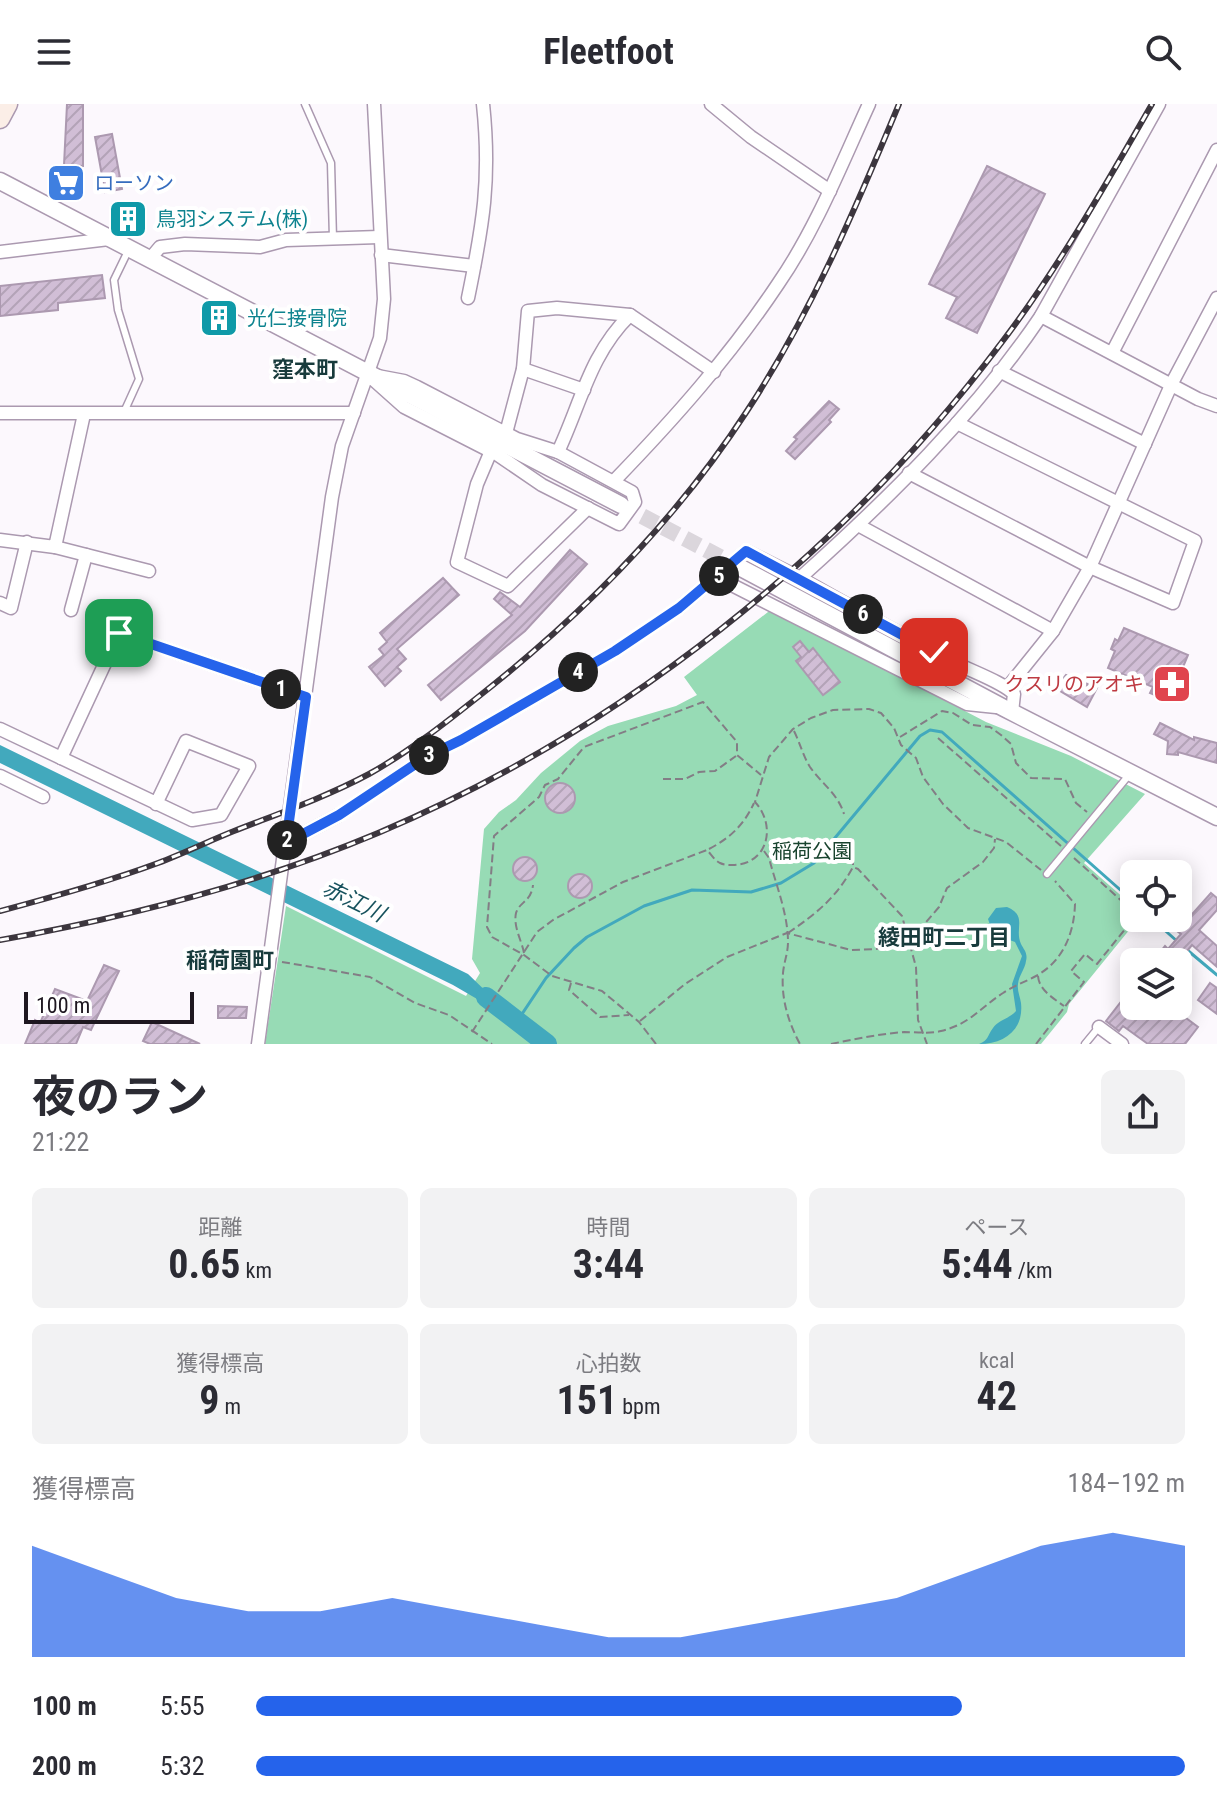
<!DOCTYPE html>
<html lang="ja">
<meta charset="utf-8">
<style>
:root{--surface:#fff;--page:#f2f2f3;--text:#2b2b33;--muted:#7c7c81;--accent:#2563eb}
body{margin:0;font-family:"Roboto Condensed","Noto Sans JP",sans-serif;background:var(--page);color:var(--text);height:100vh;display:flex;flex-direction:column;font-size:30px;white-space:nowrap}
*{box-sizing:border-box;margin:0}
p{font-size:26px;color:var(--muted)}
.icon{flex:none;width:44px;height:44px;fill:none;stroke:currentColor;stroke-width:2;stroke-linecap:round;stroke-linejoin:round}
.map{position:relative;height:940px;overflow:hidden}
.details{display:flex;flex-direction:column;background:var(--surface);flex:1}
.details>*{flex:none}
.controls{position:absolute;left:1120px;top:756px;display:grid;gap:16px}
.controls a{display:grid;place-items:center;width:72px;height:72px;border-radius:12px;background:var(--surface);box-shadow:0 4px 20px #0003;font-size:40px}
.scale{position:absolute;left:24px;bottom:20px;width:170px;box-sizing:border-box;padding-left:8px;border:4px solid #1e1720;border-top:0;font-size:22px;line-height:28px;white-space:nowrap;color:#1e1720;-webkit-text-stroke:6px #fff;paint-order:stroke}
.pin{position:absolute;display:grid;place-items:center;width:68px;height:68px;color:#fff;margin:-34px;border-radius:16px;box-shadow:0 4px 12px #0006}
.km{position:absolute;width:40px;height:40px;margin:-20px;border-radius:50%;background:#222;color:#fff;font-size:22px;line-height:40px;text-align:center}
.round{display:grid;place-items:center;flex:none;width:84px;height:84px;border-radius:12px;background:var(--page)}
.head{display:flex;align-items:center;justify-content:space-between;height:136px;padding:0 32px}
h1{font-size:44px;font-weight:700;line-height:60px}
.metrics{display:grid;grid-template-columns:repeat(3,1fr);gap:12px;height:136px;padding:8px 32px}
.metrics div{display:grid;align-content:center;border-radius:12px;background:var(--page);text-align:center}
.metrics b{font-size:40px;font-weight:700}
.metrics small{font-size:22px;font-weight:400}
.metrics p{font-size:22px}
.chart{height:224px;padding:16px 32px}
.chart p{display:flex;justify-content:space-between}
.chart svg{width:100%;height:144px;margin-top:8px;fill:var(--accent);opacity:.7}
ul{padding:0 32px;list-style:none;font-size:26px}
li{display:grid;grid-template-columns:128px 96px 1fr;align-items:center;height:60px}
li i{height:20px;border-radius:10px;background:var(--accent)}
header{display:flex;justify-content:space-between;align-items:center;height:104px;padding:0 32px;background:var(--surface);font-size:36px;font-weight:700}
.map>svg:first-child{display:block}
</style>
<header><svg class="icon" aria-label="menu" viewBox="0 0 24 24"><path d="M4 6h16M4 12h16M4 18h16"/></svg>Fleetfoot<svg class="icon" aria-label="search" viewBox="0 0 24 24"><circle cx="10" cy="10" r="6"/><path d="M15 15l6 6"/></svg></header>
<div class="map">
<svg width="1217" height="940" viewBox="0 0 1217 940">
<defs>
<pattern id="building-hatch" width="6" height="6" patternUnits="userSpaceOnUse" patternTransform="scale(2)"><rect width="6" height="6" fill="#d1bed6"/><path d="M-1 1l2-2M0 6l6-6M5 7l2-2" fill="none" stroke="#b3a3b7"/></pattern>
</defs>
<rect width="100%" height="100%" fill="#fcf8fd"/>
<path fill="#97dbb5" d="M774 507 986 618 1071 652 1145 690 1084 759 1134 803V814H1139L1069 900 1067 908 1041 940H265L286 802 466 892 480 869 472 855 484 725 499 708 516 696 541 669 580 637 608 622 676 602 697 591 684 573 768 508Z"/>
<g fill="#42a9bd">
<path d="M0 641 468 870 520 920 453 881 0 659Z"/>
<path d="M1007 803C1028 812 1014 824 1021 840 1024 846 1028 849 1026 857 1025 865 1019 871 1018 880 1017 887 1020 892 1021 899 1024 926 1004 940 979 940 989 936 987 932 993 924 998 916 1009 915 1016 907L1012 880 1022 852 1015 838 993 830 988 815 996 804Z"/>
</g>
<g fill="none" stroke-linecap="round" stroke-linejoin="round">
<g stroke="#42a9bd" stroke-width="3">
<path d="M1151 814 1178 838"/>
<path d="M1186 845 1217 871"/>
<path d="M518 916 546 874 574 844 587 833 644 802 692 786 751 788 781 779 814 759 920 632 930 626 942 628 1134 798"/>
</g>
<path stroke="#42a9bd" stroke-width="20" d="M486 893 547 940"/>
</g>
<g fill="url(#building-hatch)" stroke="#ac99b0" stroke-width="2">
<path d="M67 0H83V62L64 61Z"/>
<path d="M112 30 122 85 105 88 95 33Z"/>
<path d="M987 62 1045 90 977 229 946 214 957 193 929 180Z"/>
<path d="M102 171 105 194 58 199V206L0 212V182Z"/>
<path d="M829 297 839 305 829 316 831 318 795 355 786 347 797 335 794 333Z"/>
<path d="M570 446 587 460 525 527 441 596 428 581 512 511 494 495 500 488 520 503Z"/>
<path d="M443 474 459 491 397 545 406 555 397 563 401 567 385 582 369 563 384 551 379 545 387 538 380 529Z"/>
<path d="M1124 524 1188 551 1169 597 1150 589 1153 583 1108 564 1115 547 1111 545 1115 535 1118 537Z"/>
<path d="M800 537 809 548 813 544 840 578 823 591 796 557 801 553 793 543Z"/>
<path d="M1066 571 1097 584 1087 603 1055 584Z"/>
<path d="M1160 619 1194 636V633L1217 639V659L1178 648V651L1167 650 1168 637 1154 630Z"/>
<circle cx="560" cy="694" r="15"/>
<circle cx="525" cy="765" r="12"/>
<circle cx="580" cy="782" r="12"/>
<path d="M1211 789 1217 794V806L1199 826 1217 842V863L1192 841 1178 858H1152L1165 842 1168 845 1181 830 1177 827Z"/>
<path d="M104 861 119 867 91 926 83 923 76 940H25L35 916 40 919 55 885 87 897Z"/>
<path d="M1210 879 1217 884V910L1198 896Z"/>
<path d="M1134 881V902H1139L1153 912 1160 902 1165 906 1168 902H1188L1182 911 1198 923 1185 940H1148L1123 922 1119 927 1106 917Z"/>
<path d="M218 902 247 903 246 914H218Z"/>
<path d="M152 918 200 940H150L143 937Z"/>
</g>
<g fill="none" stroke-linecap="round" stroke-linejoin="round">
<path stroke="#dbd6dc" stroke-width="16" stroke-dasharray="16 8" stroke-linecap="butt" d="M621 401 743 465"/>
<g stroke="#ab99b0" stroke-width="9">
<g id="service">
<path d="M305 0 331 59 333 135"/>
<path d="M124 308 139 275 118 206 114 176 129 145"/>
<path d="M1047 770 1129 671"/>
<path d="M1085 940 1099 923"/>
</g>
</g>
<g stroke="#ab99b0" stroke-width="15">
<g id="minor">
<path d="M711 0 751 33 830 87"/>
<path d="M0 148 109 135"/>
<path d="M381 151 474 162"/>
<path d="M149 156 160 143 185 140 260 143 286 136 379 133"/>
<path d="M468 194C483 121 491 75 483 0"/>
<path d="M1041 212 1198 295 1217 302"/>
<path d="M1112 249 1217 46"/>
<path d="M523 265 584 286"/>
<path d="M999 267 1145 340"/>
<path d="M367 270 404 277 417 283 517 335 558 348 632 388 635 398 619 420 542 381 498 351 404 303Z"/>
<path d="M0 309H354"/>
<path d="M506 329 523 265 528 207 557 204 630 211 714 268"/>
<path d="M491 347 477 380 457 458 508 482 588 404"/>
<path d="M558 348C581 299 590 250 630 211"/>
<path d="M909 369 1090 463 1173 499 1195 437 957 319"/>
<path d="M614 377C674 315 730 252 778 180 816 125 841 61 869 0"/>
<path d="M858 421 1053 527"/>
<path d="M0 436 55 443 84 310"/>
<path d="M55 443 149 467"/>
<path d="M718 474 967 600 996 603"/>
<path d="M800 474C851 503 902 531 954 558 970 567 1003 578 1014 590L1012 608"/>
<path d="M0 499 11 504 27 438"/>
<path d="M71 506 86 451"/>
<path d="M1008 583 1053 527 1090 463 1172 279 1217 194"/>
<path d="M0 625 192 716 221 711 249 662 186 637 156 700"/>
<path d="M61 654 119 529 306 593"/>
<path d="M0 672 43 693"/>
<path d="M286 739 339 711 426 653 461 636 615 547 679 504 746 447 800 474C888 395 975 310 1041 212L1159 0"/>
<path d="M1099 923 1122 940"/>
<path d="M258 940 332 393 342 342 380 234 384 195 374 0"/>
</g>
</g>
<g stroke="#ab99b0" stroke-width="19">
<g id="tertiary">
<path d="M0 77 621 401"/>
<path d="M743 465 1004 604 1217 713"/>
</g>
</g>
<g stroke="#ab99b0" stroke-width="21">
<path id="secondary" d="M0 15 8 0"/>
</g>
<g stroke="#837d85" stroke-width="2" stroke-dasharray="8 4" stroke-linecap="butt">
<path d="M794 627C800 639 803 652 810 663 822 680 838 690 844 710"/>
<path d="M900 633 942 607 953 609 972 621 990 623 1001 631 1011 640 1016 659 1031 674 1065 675 1076 699 1087 708"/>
<path d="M938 634 1061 742"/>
<path d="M663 675H685L699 668 715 667 736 652"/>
<path d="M852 734 853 761"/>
<path d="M709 745C730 734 744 721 754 699"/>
<path d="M764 747 769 754C776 781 788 810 788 838 788 849 784 858 783 869 781 894 788 918 800 940"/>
<path d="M1074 754 1134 808"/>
<path d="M788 829C817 809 836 794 853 763L858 765 902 812 916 863 918 916 927 940"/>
<path d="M524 849C522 837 513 823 516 809 520 797 531 798 533 781"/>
<path d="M282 858 370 873 415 899 449 911 492 940"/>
<path d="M1038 872C1039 886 1053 894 1064 902"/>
<path d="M571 879 569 886 600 913 629 911"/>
<path d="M640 917 685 880 727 853 787 829 851 846 876 845 910 837 939 803 947 784 983 758 994 744 995 735"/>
<path d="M472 928 537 828 553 816 623 778 707 746C711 750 715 757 720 759 724 761 728 761 732 761 768 761 777 722 755 698L769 653 793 625 811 614 833 606 869 605 881 609 894 624 901 641 916 654 923 673 943 700 968 724 1006 738 1041 766"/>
<path d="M656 940 639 918 602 887 552 872 524 851 492 833 487 823 494 732 539 693 545 681 558 675 584 643 703 598 737 638V651L761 671"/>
<path d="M831 940C855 935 879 930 904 928 915 928 930 930 941 927 970 920 980 904 1003 889 1013 882 1025 878 1036 872 1063 857 1074 830 1075 800L1055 777"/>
<path d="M1036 940 1084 878 1071 867 1085 850 1097 860 1134 814"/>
</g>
<use href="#service" stroke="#fff" stroke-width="6"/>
<use href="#minor" stroke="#fff" stroke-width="12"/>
<use href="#tertiary" stroke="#fff" stroke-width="16"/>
<use href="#secondary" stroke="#fbeee7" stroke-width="18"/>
<g stroke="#3c363e" stroke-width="6">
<g id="rail">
<path d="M0 807C53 793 107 778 158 759 184 749 209 737 234 727 280 709 326 693 369 670 407 649 444 620 478 593 581 512 675 418 747 307 810 211 855 106 899 0"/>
<path d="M0 836C129 813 257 780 378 729 623 625 842 451 1002 238 1059 163 1105 82 1152 0"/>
</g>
</g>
<use href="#rail" stroke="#fff" stroke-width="3" stroke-dasharray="9" stroke-linecap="butt"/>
</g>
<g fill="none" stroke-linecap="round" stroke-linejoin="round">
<g stroke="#fff" stroke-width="16">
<path id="route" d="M119 529 306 593 286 739 339 711 426 653 461 636 615 547 679 504 746 447 934 548"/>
</g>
<use href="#route" stroke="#2563eb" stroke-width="10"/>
</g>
<defs>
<g id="supermarket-square" transform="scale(2)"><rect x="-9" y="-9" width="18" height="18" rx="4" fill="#3f7fe0" stroke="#fff"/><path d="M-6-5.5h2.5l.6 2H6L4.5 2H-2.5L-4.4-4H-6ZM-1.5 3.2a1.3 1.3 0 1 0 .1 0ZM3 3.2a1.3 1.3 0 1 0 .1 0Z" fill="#fff"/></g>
<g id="building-square" transform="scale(2)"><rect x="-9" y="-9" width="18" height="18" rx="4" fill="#0f9aa8" stroke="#fff"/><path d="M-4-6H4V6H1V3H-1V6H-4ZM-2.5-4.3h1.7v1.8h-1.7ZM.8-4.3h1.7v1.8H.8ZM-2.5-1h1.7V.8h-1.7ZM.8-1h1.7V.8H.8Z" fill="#fff"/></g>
<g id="pharmacy-square" transform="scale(2)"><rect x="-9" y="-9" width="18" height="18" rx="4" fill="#e0444e" stroke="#fff"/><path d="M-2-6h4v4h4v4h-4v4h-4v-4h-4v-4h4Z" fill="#fff"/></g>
</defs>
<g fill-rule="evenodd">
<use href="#supermarket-square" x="66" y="79"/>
<use href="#building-square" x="128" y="115"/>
<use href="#building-square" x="219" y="214"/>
<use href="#pharmacy-square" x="1172" y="580"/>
</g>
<g text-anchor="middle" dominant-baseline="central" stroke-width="8" stroke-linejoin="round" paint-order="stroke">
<g font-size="20" fill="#366cbe" stroke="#fff" text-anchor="start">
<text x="94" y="79">ローソン</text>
</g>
<g font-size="20" fill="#0d838f" stroke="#fff" text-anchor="start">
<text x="156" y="115">鳥羽システム(株)</text>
<text x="247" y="214">光仁接骨院</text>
</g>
<g font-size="20" fill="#be3a42" stroke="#fff" text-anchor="end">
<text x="1144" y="580">クスリのアオキ</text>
</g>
<g font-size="20" fill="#18432e" stroke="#fff">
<text x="812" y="747">稲荷公園</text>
</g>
<g font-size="22" font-weight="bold" fill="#183b3c" stroke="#fff">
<text x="305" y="265">窪本町</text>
<text x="944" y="833">綾田町二丁目</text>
<text x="230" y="856">稲荷園町</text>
</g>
<g font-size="22" font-style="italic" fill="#18535e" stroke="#fff">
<text transform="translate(354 797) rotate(26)">赤江川</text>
</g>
</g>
</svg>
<div class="controls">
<a><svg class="icon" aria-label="locate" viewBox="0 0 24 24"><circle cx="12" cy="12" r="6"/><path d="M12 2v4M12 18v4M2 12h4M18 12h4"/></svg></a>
<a><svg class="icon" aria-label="layers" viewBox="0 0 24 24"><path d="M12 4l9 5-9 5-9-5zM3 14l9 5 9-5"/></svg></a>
</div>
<div class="scale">100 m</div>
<div class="pin" style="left:119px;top:529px;background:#1e9e55"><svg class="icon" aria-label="arrive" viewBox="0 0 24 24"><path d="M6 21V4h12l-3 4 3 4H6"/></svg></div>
<div class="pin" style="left:934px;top:548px;background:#d93025"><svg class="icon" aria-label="check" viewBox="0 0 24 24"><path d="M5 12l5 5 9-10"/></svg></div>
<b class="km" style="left:281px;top:585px">1</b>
<b class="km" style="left:287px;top:736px">2</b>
<b class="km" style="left:429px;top:651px">3</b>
<b class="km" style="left:578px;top:568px">4</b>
<b class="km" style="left:719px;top:472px">5</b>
<b class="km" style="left:863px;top:510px">6</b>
</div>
<section class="details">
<div class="head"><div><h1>夜のラン</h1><p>21:22</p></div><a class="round"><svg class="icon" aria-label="share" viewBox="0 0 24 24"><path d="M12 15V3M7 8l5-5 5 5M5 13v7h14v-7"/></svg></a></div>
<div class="metrics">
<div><p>距離</p><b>0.65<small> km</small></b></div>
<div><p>時間</p><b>3:44</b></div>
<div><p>ペース</p><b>5:44<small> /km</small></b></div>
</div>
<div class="metrics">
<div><p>獲得標高</p><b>9<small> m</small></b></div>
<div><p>心拍数</p><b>151<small> bpm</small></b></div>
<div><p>kcal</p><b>42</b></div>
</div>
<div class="chart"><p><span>獲得標高</span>184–192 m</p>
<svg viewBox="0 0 160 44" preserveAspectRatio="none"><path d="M0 44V10L10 18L20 26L30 30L40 30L50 26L60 30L70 34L80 38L90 38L100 34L110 30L120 26L130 18L140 10L150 6L160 10V44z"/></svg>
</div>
<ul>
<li><b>100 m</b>5:55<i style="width:76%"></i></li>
<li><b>200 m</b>5:32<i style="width:100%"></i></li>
</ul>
</section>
